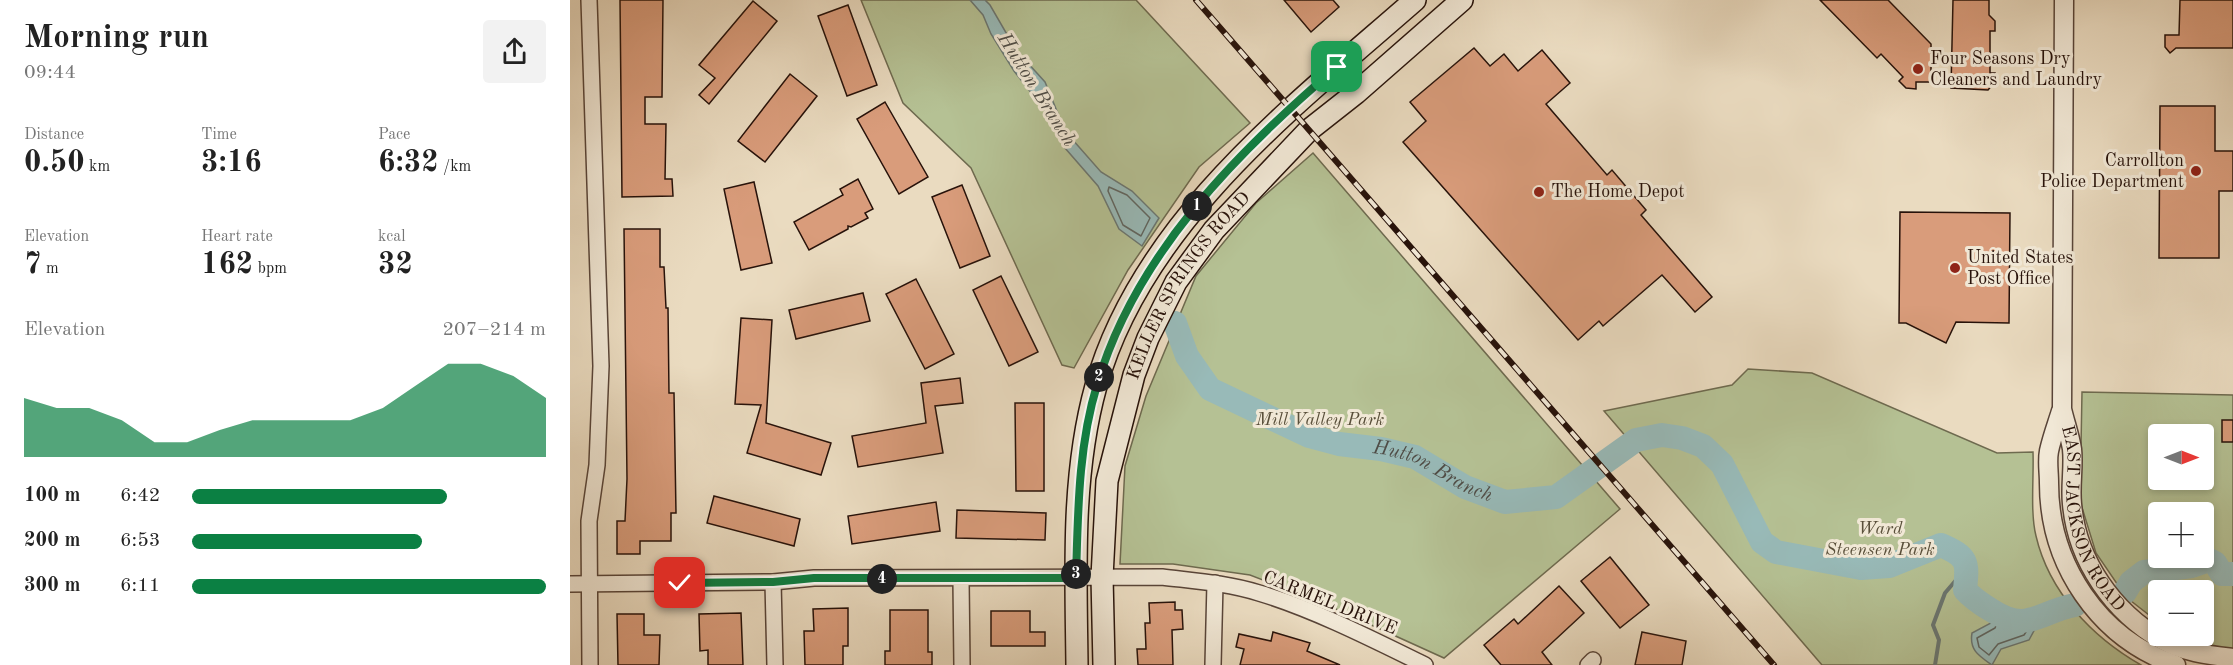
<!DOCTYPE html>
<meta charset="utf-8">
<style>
:root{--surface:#fff;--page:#f2f2f2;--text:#222;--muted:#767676;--accent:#0b8043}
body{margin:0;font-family:"Old Standard TT",serif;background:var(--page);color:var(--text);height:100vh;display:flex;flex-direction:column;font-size:22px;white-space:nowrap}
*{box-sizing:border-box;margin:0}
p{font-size:20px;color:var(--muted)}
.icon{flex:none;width:33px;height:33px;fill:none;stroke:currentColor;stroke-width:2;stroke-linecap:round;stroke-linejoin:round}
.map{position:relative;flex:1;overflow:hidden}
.drawer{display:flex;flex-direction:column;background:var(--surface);width:570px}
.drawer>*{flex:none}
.needle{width:39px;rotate:90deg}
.fabs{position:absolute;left:1578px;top:424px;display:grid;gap:12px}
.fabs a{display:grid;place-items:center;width:66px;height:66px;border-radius:6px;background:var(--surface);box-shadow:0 3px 9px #0003;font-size:30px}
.pin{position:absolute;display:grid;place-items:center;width:51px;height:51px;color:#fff;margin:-26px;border-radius:12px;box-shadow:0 3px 9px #0006}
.km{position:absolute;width:30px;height:30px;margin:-15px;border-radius:50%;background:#222;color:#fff;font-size:16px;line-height:30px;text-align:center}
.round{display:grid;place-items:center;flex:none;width:63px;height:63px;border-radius:6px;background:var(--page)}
.headline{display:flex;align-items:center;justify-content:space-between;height:102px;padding:0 24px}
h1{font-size:33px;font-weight:600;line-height:45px}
.stats{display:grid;grid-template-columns:repeat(3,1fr);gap:9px;height:102px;padding:6px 24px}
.stats div{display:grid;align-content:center}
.stats b{font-size:30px;font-weight:600}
.stats small{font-size:16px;font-weight:400}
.stats p{font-size:16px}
.chart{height:168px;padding:12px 24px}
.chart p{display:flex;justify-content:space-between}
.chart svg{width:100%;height:108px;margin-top:6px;fill:var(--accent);opacity:.7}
ul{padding:0 24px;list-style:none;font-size:20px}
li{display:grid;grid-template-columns:96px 72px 1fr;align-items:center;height:45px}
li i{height:15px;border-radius:8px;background:var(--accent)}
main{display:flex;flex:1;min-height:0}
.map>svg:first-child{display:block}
</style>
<main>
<section class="drawer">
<div class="headline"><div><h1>Morning run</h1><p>09:44</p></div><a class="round"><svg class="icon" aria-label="share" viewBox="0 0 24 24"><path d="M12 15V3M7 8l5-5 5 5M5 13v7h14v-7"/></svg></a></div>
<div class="stats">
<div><p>Distance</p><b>0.50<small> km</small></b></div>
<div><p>Time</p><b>3:16</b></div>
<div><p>Pace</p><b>6:32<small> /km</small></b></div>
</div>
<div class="stats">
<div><p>Elevation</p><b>7<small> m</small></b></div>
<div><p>Heart rate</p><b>162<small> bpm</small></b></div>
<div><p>kcal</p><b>32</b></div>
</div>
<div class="chart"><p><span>Elevation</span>207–214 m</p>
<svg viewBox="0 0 160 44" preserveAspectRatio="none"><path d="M0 44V20L10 24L20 24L30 29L40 38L50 38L60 33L70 29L80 29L90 29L100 29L110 24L120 15L130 6L140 6L150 11L160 20V44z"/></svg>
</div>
<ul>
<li><b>100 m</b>6:42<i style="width:72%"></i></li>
<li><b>200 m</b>6:53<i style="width:65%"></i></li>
<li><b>300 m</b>6:11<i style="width:100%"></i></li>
</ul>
</section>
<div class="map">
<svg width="1663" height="665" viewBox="0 0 1663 665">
<rect width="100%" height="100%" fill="#eadbc0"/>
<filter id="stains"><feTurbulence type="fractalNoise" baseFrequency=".00333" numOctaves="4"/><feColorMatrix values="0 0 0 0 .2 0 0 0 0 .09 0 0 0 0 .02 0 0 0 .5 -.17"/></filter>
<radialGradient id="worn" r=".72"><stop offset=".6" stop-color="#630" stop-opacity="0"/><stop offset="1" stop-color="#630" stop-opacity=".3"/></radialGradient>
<g fill="#b5c194" stroke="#6e6a4f" stroke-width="1.5" fill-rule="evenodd">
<path d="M291 0H566L680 123 629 167 558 270 504 368 492 365 401 168 333 103Z"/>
<path d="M743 153 1050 509 874 658 755 604 680 575 603 564H550L555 466 576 396 626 276 686 203Z"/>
<path d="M1178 369 1242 373 1427 453 1463 452C1464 477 1460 512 1466 536 1479 592 1522 637 1571 665H1252L1034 411 1162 385Z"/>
<path d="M1512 392 1663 395V649H1650L1615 636H1634V591H1588V622L1556 597 1526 553 1510 501ZM1588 435H1634V480H1588ZM1588 513H1634V558H1588Z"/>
</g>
<g fill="#98bab8" stroke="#6b7772" stroke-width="1.5">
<path d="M400 0H415L420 5 446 50 475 82 493 126 502 139 531 172 562 191 589 218 572 246 549 229 528 186 495 148 474 109 444 71 421 34 413 15Z"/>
<path d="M1412 602H1417C1441 621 1454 620 1481 608L1483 620 1466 627 1459 640 1431 649 1422 665C1409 656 1399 650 1402 633L1421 623 1418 615 1409 610Z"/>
</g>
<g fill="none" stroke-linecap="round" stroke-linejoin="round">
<g stroke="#606661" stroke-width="1.5">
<path d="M539 187 557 195 580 218 571 236 553 225 538 191Z"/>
<path d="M1429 619 1442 624 1457 622 1460 626 1454 635 1428 644 1419 655 1409 647 1407 638 1425 628Z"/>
</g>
<path stroke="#6b7772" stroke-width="4" d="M1365 665 1369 640 1363 625 1375 593 1398 566"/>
<g stroke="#98bab8" stroke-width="24">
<path id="s1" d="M605 323 617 356 640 389 739 436 769 444 811 449 845 457 895 487 935 502 986 497 1066 440 1092 435 1112 438 1133 446 1152 464 1192 542 1206 552 1291 568 1319 566 1371 545C1398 557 1398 561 1395 590 1403 599 1411 604 1421 610 1458 634 1468 612 1505 605"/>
<path d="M1555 592 1561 582 1574 572 1622 566 1639 560 1645 563 1652 574H1663"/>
</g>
</g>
<g fill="#d99c7b" stroke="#27120a" stroke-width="1.5">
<path d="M50 0H93L92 97H75V124H96L95 179H102L103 196 52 197Z"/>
<path d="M714 0H763L769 7 741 32Z"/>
<path d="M1250 0H1318L1361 44V82H1346V89L1336 88 1329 81 1333 77 1311 54 1307 58Z"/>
<path d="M1383 0H1419V15L1425 21V31H1420V73H1425L1424 83 1418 90 1381 88Z"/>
<path d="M1610 0H1663V48H1606L1600 53 1595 47V35H1609Z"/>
<path d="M183 1 207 21 139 104 129 95 145 78 129 65Z"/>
<path d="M278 5 307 85 277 96 248 16Z"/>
<path d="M904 48 920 66 934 54 948 71 972 50 1000 83 976 104 1037 175 1042 170 1076 210 1071 215 1142 297 1125 312 1092 275 1033 326 1029 321 1008 340 833 142 856 121 840 102Z"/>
<path d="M220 74 247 96 195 162 168 141Z"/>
<path d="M315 102 358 177 329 194 287 119Z"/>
<path d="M1590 106H1645V151H1663V191H1649V258H1589Z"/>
<path d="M288 179 303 209 295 213 298 218 281 227 278 226V229L239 250 224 222 273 195 270 189Z"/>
<path d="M184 182 202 263 171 270 154 189Z"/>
<path d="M392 185 420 256 390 268 362 197Z"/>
<path d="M1330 212 1440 213 1439 323 1386 322 1376 343 1336 323H1329Z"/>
<path d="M54 229H90V267H94L96 308H98L99 393H104L106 513H101V541H70V554H47V521H55L57 479Z"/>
<path d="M431 276 468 352 439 366 403 290Z"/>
<path d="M346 279 384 354 355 369 316 294Z"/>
<path d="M293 293 300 321 226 339 219 310Z"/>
<path d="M171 318 202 320 196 423 261 443 251 475 177 453 191 405 165 404Z"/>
<path d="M390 378 393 403 365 406 373 453 288 467 282 436 356 423 351 383Z"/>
<path d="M445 403H474V491H446Z"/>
<rect x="1652" y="420" width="11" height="22"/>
<path d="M144 496 230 519 224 546 137 523Z"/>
<path d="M366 502 370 531 282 544 278 516Z"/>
<path d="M387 510 476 513 475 540 386 538Z"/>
<path d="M1040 557 1079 605 1050 628 1011 581Z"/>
<path d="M989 586 1014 613 972 652 982 665H931L914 645 944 619 948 624Z"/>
<path d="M605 602V610H612L613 629 602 630 603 665H568L567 649H576L575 623H580L579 603Z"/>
<path d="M278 608V646H273V665H235L234 631H244L243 609Z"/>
<path d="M320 610H358V652H362V665H315V651H320Z"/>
<path d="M421 611H460V632H475V646H421Z"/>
<path d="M171 613 173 665H138V650L130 651 129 614Z"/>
<path d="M47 614H74V635H90L89 665H48Z"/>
<path d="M703 632 740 643 737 651 770 665H670L674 649 666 647 669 634 701 641Z"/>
<path d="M1072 632 1116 641 1112 665H1065Z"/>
</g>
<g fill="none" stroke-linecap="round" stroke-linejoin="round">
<g stroke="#584438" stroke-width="18">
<g id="minor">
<path d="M19 0 31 366 27 465 19 521 20 665"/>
<path d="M391 580 392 665"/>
<path d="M203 582 205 665"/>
<path d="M0 584 203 582 244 578 592 577C625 581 657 583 689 593 743 609 804 640 855 665"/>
<path d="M643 665 645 583"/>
<path d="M1018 665 1023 660"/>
</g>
</g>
<g stroke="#584438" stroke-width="21">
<g id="tertiary">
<path id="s2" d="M1494 0 1492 409C1495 422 1500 436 1502 449 1504 467 1500 486 1502 504 1507 561 1543 612 1592 640 1613 652 1639 655 1663 658"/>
<path d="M1491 411C1487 424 1482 437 1479 451 1477 461 1479 472 1479 483 1479 564 1528 638 1606 665"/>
</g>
</g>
<g stroke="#27120a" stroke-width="24">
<g id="secondary">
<path d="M507 665C506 572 501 476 526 386 572 222 723 107 845 0"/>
<path id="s3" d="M534 665 532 577 537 481 564 375 578 338 606 282 644 230 739 130 786 93 892 0"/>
</g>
</g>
<use href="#minor" stroke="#f1e8d6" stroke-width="15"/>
<use href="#tertiary" stroke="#f1e8d6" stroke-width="18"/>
<use href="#secondary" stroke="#f1e8d6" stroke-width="21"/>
<g stroke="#27120a" stroke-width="6">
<path id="rail" d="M626 0 1204 665"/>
</g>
<use href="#rail" stroke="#f1e8d6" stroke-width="4" stroke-dasharray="11" stroke-linecap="butt"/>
</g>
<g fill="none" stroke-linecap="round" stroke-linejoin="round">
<g stroke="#fff" stroke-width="12">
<path id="route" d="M110 583 203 582 244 578H506C508 514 508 447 527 385 565 255 667 152 767 67"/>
</g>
<use href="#route" stroke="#0b8043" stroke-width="8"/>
</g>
<g fill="#8f2418" stroke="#f1e8d6" stroke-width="2">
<circle cx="1348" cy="69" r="6"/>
<circle cx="1626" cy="171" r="6"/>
<circle cx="969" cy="192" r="6"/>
<circle cx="1385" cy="268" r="6"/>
</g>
<g text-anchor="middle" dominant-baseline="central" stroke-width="6" stroke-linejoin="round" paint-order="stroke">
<g font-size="18" fill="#27120a" stroke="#f1e8d6" text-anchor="start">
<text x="1360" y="59">Four Seasons Dry<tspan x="1360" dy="21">Cleaners and Laundry</tspan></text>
<text x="1614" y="161" text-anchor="end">Carrollton<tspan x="1614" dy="21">Police Department</tspan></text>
<text x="981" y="192">The Home Depot</text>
<text x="1397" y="258">United States<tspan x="1397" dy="21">Post Office</tspan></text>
</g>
<g font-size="18" fill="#27120a" stroke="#f1e8d6">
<text stroke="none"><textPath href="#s3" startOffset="399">KELLER SPRINGS ROAD</textPath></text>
<text stroke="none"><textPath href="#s2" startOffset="525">EAST JACKSON ROAD</textPath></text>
<text transform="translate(760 603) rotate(22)">CARMEL DRIVE</text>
</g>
<g font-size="18" font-style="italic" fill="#594f3a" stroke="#f1e8d6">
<text x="750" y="420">Mill Valley Park</text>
<text x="1310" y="529">Ward<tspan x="1310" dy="21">Steensen Park</tspan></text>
</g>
<g font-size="20" font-style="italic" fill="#4f4d47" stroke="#f1e8d6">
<text transform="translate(466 90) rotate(58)">Hutton Branch</text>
<text stroke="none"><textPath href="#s1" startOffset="315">Hutton Branch</textPath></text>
</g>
</g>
<rect width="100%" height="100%" filter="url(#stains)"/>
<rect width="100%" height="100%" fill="url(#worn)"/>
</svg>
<div class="fabs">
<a><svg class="needle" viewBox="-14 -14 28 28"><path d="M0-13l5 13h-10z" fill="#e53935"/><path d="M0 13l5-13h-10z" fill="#767676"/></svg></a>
<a>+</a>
<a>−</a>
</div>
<div class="pin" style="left:767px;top:67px;background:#1e9e55"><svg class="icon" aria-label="arrive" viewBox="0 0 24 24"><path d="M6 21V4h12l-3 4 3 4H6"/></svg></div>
<div class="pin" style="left:110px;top:583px;background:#d93025"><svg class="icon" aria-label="check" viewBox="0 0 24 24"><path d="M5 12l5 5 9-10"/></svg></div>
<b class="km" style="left:627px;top:206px">1</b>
<b class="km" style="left:529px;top:377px">2</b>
<b class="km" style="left:506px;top:574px">3</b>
<b class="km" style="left:312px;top:579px">4</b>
</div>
</main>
